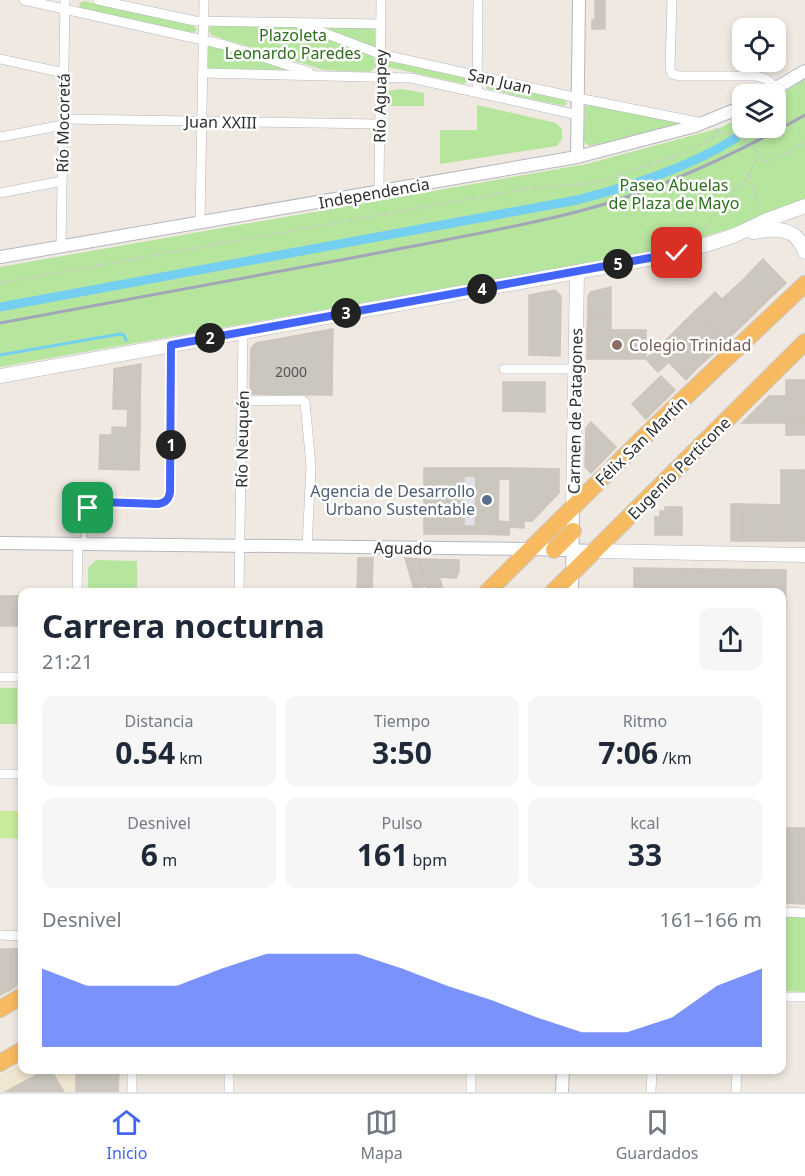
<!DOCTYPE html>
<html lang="es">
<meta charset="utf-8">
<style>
:root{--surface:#fff;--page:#f6f6f7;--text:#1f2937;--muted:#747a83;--line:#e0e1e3;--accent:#4264fb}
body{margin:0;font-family:"Noto Sans",sans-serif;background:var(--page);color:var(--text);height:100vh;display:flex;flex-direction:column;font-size:22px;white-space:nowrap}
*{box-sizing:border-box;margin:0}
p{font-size:20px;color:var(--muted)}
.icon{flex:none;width:33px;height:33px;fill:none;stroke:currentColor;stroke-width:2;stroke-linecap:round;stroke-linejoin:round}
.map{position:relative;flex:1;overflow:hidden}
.side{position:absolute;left:18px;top:588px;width:768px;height:486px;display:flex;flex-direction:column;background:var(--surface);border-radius:12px;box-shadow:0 3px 9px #0003}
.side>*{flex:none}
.buttons{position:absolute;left:732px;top:18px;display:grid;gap:12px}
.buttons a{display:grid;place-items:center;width:54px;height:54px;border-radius:12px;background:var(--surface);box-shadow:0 3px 9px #0003;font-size:30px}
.pin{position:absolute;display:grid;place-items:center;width:51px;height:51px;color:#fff;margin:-26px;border-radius:12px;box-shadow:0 3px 9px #0006}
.km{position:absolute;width:30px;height:30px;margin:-15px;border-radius:50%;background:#222;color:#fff;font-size:16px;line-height:30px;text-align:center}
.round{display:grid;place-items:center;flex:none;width:63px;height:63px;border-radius:12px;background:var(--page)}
.overview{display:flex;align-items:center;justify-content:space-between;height:102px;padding:0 24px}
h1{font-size:33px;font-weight:700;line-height:45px}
.figures{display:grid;grid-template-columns:repeat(3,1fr);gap:9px;height:102px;padding:6px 24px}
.figures div{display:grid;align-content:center;border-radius:12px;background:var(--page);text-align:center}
.figures b{font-size:30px;font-weight:700}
.figures small{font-size:16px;font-weight:400}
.figures p{font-size:16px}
.chart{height:168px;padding:12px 24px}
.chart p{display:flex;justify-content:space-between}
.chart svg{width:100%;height:108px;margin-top:6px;fill:var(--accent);opacity:.7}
.dock{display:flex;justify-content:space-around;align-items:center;height:84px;border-top:2px solid var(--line);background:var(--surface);font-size:16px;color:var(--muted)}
.dock a{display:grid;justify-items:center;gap:3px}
.dock .selected{color:var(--accent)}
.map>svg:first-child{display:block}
</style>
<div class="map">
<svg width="805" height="1092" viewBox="0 0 805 1092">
<rect width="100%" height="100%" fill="#efe9e1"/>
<path fill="#e3e1e8" d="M424 468H476L475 534H424Z"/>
<path fill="#f0e6d1" d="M22 1063V1070H76V1092H0V1076Z"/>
<g fill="#b6e59e">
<path d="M84 1 194 26 197 30 193 33 81 8 79 4Z"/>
<path d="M211 25 296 27 371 55 375 60V68L370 72 324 70 211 35 209 30Z"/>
<path d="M326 28H375V49Z"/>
<path d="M208 45 237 52 287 70 208 69Z"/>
<path d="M389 61 466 78 468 81 464 84 388 67 386 63Z"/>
<path d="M805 79V202C750 222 696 242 638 254L0 367V267L587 164 720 128 742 117V128H776V97Z"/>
<path d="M489 82 565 100 567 104 564 106 487 89 486 86Z"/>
<path d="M401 89 424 93V106H388V91Z"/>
<path d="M587 104 684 124 589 146 584 142 585 107Z"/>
<path d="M477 105 556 123 562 129V139L557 146 440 164V130H477Z"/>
<path d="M96 560 137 561V592H88V568Z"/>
<rect x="0" y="688" width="17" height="36"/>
<path d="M786 916H805V992L782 991V942H785Z"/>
</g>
<path fill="#c9ec9a" d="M0 811H22V839L0 838Z"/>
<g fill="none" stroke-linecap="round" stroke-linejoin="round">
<path stroke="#75cff0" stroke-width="3" d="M0 355 120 334 124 335 126 340"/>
<g stroke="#75cff0" stroke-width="9">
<path d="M739 133 742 122"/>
<path d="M0 307 577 200C631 186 688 168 736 138"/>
</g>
</g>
<g fill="#cbc7bf" stroke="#cbc5ba" stroke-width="1.5">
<path d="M595 0H605V29H592V20H595Z"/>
<path d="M763 259 786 283 765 303 743 280Z"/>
<path d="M743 280 765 303 756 312 733 289Z"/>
<path d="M611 287V314L588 313V296L591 292Z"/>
<path d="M733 289 756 312 745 323 722 299Z"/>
<path d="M555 290 561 296 560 356 529 355V295Z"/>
<path d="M715 292 745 323 735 332 705 302Z"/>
<path d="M705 302 735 332 725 342 695 311Z"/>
<path d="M695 311 722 339 718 344 720 346 715 352 685 321Z"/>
<path d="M588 313 611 314V330H587Z"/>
<path d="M685 321 715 352 705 361 675 331Z"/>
<path d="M333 329 332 395 250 394 251 348 256 343Z"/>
<rect x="587" y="330" width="59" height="29"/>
<path d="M675 331 705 361 695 370 666 340Z"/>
<path d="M666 340 695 370 686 380 656 349Z"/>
<path d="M656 349 669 362 658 372 646 359Z"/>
<path d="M141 364 140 409H113L114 369Z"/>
<path d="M661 376 675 390 646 419 632 404Z"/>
<rect x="786" y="380" width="19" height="43"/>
<path d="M503 382H545V412L503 411Z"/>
<path d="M769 396H786V423H742Z"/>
<path d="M128 409H140V428H127Z"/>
<path d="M591 422 616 447 591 473 585 467 586 428Z"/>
<rect x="786" y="423" width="19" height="12"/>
<path d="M112 427 140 428 139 470 99 469 100 435H112Z"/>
<path d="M424 468H476L475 476H464V526H475V534H424Z"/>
<path d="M476 468H510V479H499L498 521 510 522 509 535 475 534Z"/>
<path d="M510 468 559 469V493L532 521H524V528L510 527Z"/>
<rect x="781" y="470" width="24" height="71"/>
<rect x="731" y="504" width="12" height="37"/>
<path d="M743 504 781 505V541H743Z"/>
<path d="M665 507H682V535H655V517H660V511H665Z"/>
<path d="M358 558H373L372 592H357Z"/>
<path d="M405 558 418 559 426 586 414 589Z"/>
<path d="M418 559 459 560V572L456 578 439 577 444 592H428Z"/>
<path d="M634 568 786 570 784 726H782V592H634Z"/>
<rect x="0" y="596" width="22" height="30"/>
<path d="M782 726H784L783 783H782Z"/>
<path d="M787 828H805V904L787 903Z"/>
<path d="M0 949H10V990L0 995Z"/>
<path d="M10 949H22V982L10 990Z"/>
<path d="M46 1070H51L64 1092H45L44 1090 40 1092H5Z"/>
<path d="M76 1070H119L118 1092H76Z"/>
</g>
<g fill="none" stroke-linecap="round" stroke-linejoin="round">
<g stroke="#b4b7c1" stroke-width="6">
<path id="service" d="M84 542C84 525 80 506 100 502L163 503 169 496 171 347"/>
</g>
<g stroke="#b4b7c1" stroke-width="10">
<g id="minor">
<path d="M24 0 225 45 309 72"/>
<path d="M98 0 195 21 381 24"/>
<path d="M672 0 670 68 672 74 679 76H756L766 79 777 88"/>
<path d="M298 23 380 54 578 98 703 123"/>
<path d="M0 59 64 73"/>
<path d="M203 73 411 78 578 115"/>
<path d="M477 92 478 0"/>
<path d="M63 119 379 124"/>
<path d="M0 137 63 125"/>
<path d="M379 192 381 0"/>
<path d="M0 193 62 181"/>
<path d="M200 221 204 0"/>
<path d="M61 246 65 0"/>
<path d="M504 369H575"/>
<path d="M242 401 302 400 305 402 311 466 307 547"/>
<path d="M77 592 78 544"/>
<path d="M239 592 243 332"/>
<path d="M0 677H22"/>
<path d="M0 774H22"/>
<path d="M782 912 805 913"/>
<path d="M0 935 22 936"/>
<path d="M782 997H805"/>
<path d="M132 1092V1070"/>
<path d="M229 1092V1070"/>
<path d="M471 1092V1070"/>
<path d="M651 1092 652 1070"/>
<path d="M736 1092 737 1070"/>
</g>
</g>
<g stroke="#b4b7c1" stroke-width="14">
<g id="tertiary">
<path d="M766 94 805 71"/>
<path d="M577 157 579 0"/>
<path d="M0 257 577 157 695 126 742 107"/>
<path d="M0 543 531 549 596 551"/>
<path d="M572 592 573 507"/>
<path d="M562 1092 563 1070"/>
</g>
</g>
<g stroke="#b4b7c1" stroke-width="15">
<g id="secondary">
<path d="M753 232C775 228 796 226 805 252"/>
<path d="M0 376 659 257 696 248 733 236 767 220 805 206"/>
<path d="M573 507 577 272"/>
<path d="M596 551 805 555"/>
</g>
</g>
<g stroke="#c9c9c9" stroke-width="18">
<g id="trunk">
<path d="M554 550 573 531"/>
<path d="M487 592 659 422 805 284"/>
<path d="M553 592 805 342"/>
<path d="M0 1009 22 996"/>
<path d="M0 1063 22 1050"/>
</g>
</g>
<g stroke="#c9c9c9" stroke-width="1.5" stroke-dasharray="4.5 3" stroke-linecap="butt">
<path d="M716 128 717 131 743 138 766 161 773 160 805 142"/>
<path d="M749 175 761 211"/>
<path d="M700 234 729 196 744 182 758 157"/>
<path d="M0 283 525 189 583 184 603 180 684 153 721 133"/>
</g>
<use href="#service" stroke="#fff" stroke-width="4.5"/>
<use href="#minor" stroke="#fff" stroke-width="9"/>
<use href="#tertiary" stroke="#fff" stroke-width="12"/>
<use href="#secondary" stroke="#fff" stroke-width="14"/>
<use href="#trunk" stroke="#f8ba60" stroke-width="16"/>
<path stroke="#a3a6b8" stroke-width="3" d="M0 323C119 302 238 280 357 257 432 242 507 230 580 211 660 190 734 155 805 115"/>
</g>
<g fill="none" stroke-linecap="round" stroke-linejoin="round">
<g stroke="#fff" stroke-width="12">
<path id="route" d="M88 508 100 502 158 504C166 503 169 499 170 492L171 345 677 253"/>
</g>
<use href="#route" stroke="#4264fb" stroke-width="8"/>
</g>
<circle fill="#8d6e63" stroke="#fff" stroke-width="2" cx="617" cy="345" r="6"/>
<circle fill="#5c6f8a" stroke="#fff" stroke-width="2" cx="487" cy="500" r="6"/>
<g text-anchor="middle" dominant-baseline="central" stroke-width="5" stroke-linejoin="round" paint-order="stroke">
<g font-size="14" fill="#555452">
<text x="291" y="371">2000</text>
</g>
<g font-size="16" fill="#2c6e1b" stroke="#fff">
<text x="293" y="35">Plazoleta<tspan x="293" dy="18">Leonardo Paredes</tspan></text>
<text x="674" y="185">Paseo Abuelas<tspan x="674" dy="18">de Plaza de Mayo</tspan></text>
</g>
<g font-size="16" fill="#2e2e2e" stroke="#fff">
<text transform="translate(500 81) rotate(13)">San Juan</text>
<text transform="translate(380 96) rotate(-89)">Río Aguapey</text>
<text transform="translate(221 122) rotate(1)">Juan XXIII</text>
<text transform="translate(63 123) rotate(-89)">Río Mocoretá</text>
<text transform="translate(374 193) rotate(-10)">Independencia</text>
<text transform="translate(575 411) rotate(-89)">Carmen de Patagones</text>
<text transform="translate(242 439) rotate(-89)">Río Neuquén</text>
<text transform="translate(641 441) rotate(-44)">Félix San Martín</text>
<text transform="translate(679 468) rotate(-45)">Eugenio Perticone</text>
<text transform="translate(403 548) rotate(1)">Aguado</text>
</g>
<g font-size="16" fill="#785e54" stroke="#fff" text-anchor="start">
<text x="629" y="345">Colegio Trinidad</text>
</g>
<g font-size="16" fill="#4e5e75" stroke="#fff" text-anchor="end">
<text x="475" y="491">Agencia de Desarrollo<tspan x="475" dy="18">Urbano Sustentable</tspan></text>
</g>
</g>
</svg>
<div class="buttons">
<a><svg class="icon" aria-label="locate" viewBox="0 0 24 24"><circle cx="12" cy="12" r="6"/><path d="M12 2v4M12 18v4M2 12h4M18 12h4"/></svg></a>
<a><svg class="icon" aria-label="layers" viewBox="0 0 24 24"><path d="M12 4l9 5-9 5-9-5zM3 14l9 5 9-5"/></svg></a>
</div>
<div class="pin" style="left:88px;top:508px;background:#1e9e55"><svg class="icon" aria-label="arrive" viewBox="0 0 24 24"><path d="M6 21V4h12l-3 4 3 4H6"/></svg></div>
<div class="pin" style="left:677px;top:253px;background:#d93025"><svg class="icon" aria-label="check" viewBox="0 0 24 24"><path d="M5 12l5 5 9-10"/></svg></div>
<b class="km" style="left:171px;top:445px">1</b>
<b class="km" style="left:210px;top:338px">2</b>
<b class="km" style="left:346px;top:313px">3</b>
<b class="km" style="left:482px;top:289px">4</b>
<b class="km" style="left:618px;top:264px">5</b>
<section class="side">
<div class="overview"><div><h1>Carrera nocturna</h1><p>21:21</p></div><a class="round"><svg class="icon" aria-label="share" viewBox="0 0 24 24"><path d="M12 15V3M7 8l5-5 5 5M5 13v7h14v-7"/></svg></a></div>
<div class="figures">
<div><p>Distancia</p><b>0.54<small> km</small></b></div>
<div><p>Tiempo</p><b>3:50</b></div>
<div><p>Ritmo</p><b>7:06<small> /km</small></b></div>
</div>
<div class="figures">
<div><p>Desnivel</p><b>6<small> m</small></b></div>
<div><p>Pulso</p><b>161<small> bpm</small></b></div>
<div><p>kcal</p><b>33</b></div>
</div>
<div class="chart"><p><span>Desnivel</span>161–166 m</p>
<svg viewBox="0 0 160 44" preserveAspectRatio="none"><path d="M0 44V12L10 19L20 19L30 19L40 12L50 6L60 6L70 6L80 12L90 19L100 25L110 32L120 38L130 38L140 32L150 19L160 12V44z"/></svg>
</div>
</section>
</div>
<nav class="dock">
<a class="selected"><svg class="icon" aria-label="home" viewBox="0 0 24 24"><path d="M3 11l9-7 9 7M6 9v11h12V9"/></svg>Inicio</a>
<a><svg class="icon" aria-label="map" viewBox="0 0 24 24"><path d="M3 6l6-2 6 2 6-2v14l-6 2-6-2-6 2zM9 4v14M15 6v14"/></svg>Mapa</a>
<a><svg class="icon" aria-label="saved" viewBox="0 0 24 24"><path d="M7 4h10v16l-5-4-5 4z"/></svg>Guardados</a>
</nav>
